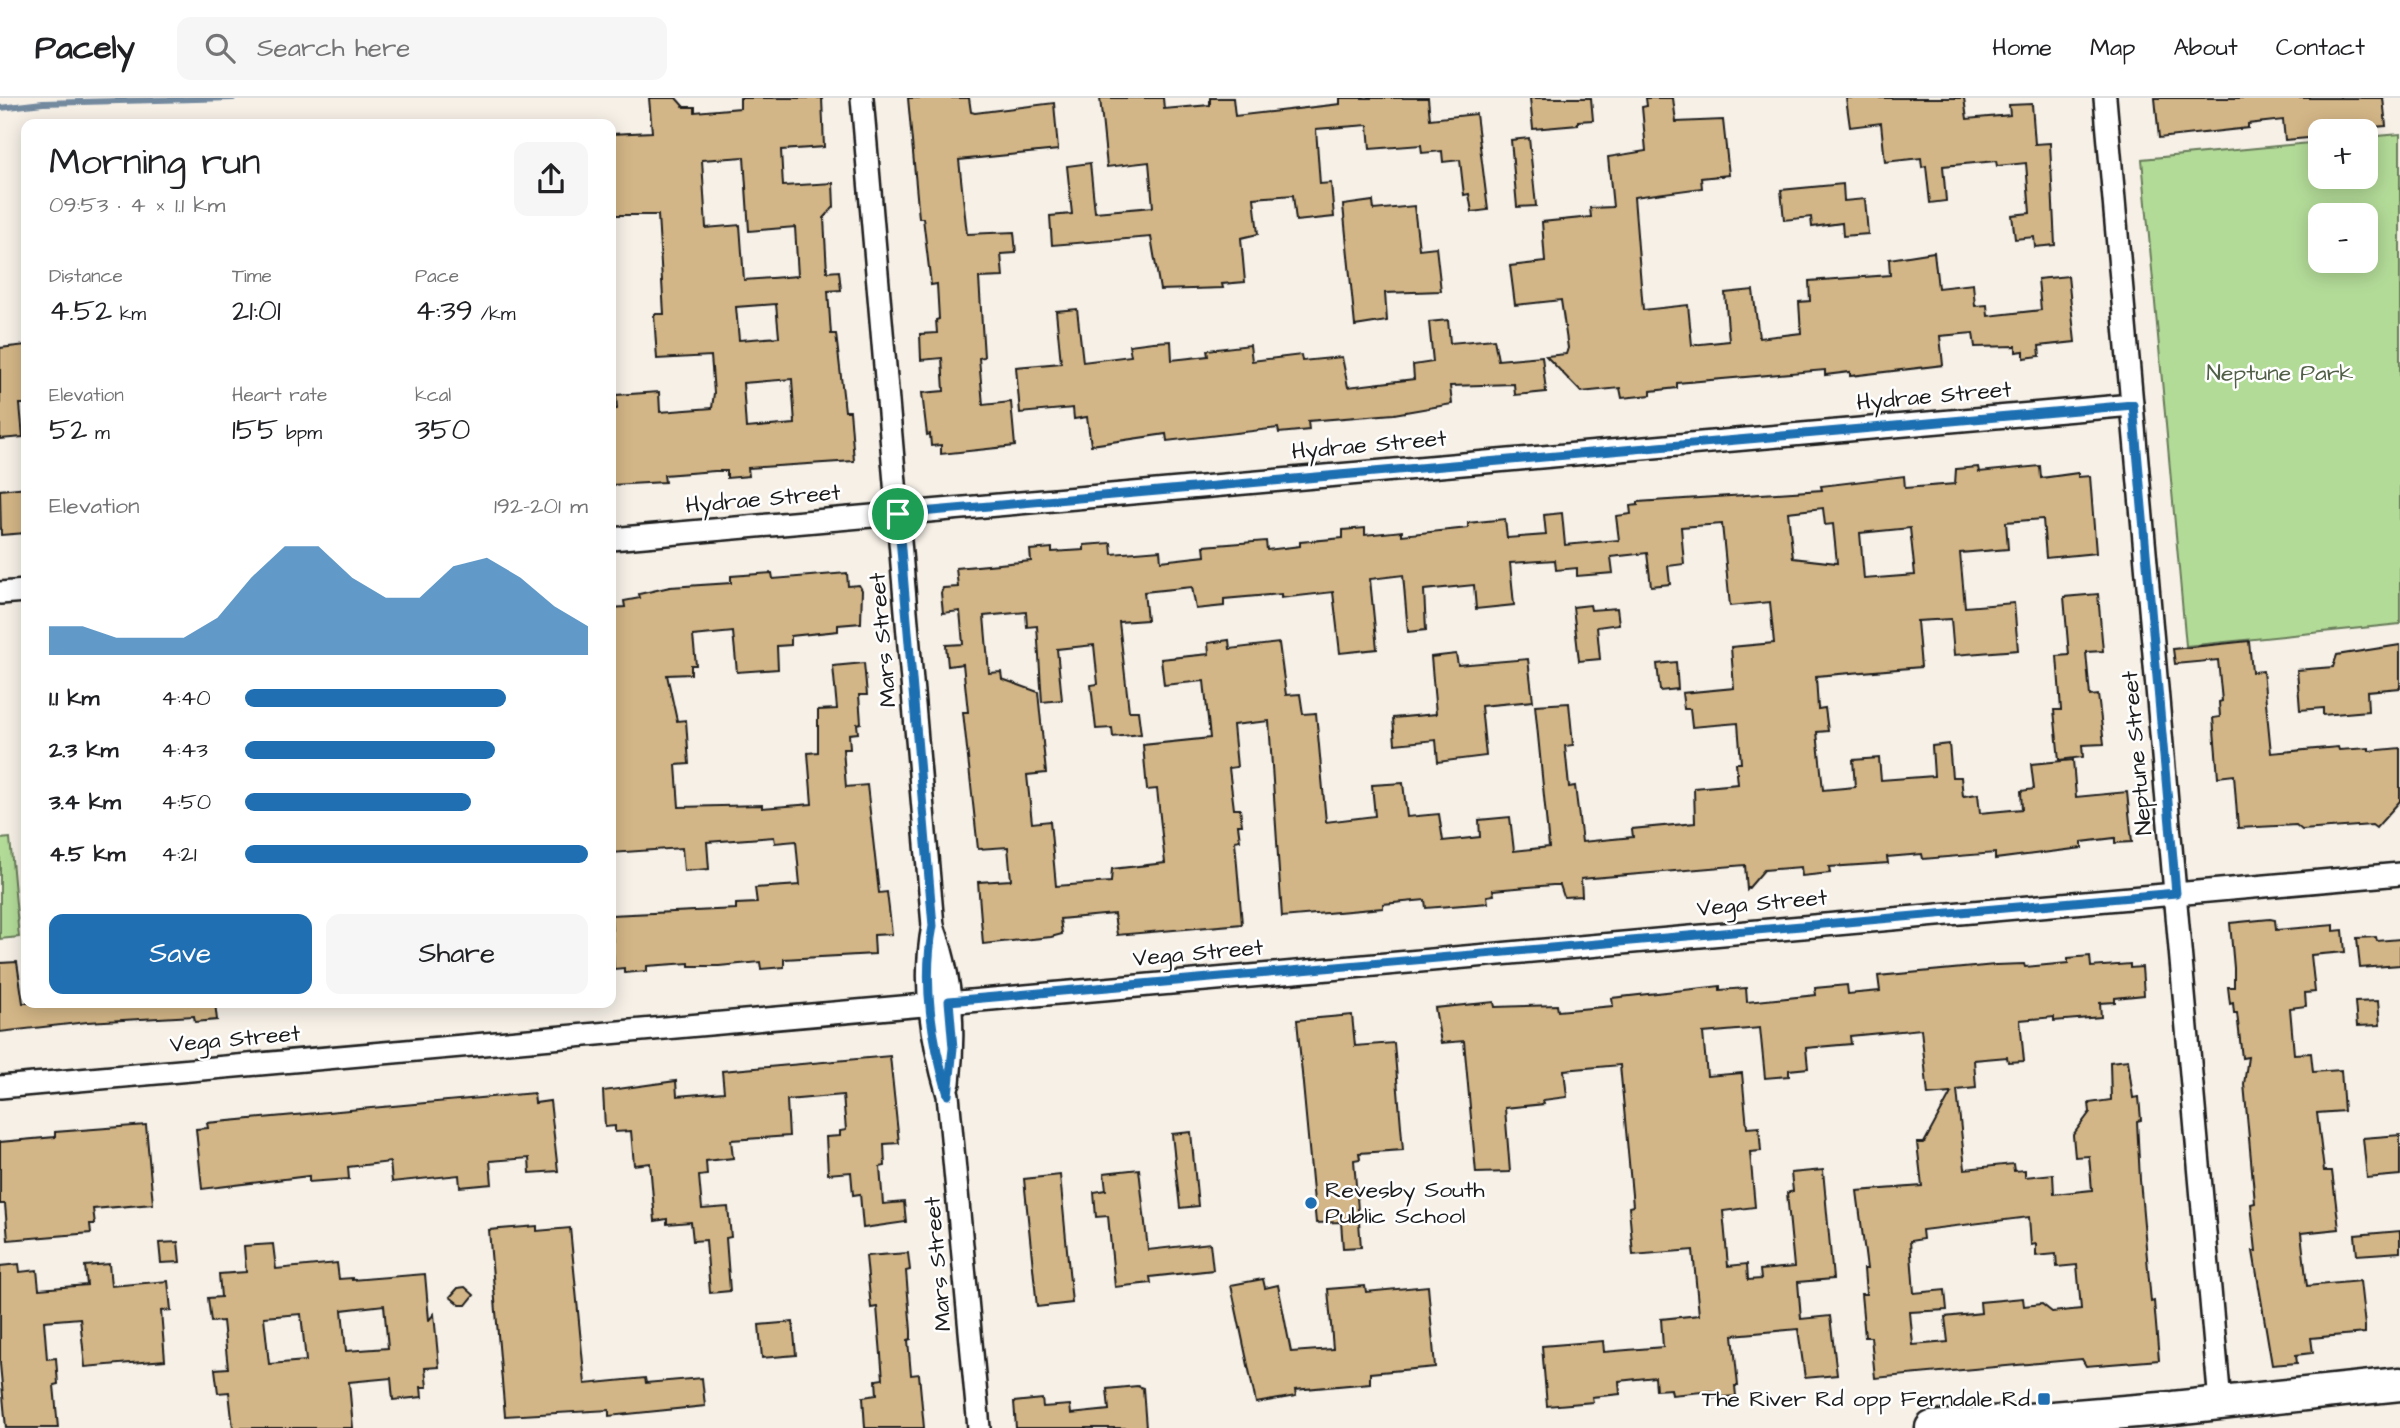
<!DOCTYPE html>
<meta charset="utf-8">
<style>
:root{--surface:#fff;--page:#f6f6f6;--text:#202124;--muted:#757577;--line:#e0e0e0;--accent:#1f6fb2}
body{margin:0;font-family:"Architects Daughter",sans-serif;background:var(--page);color:var(--text);height:100vh;display:flex;flex-direction:column;font-size:26px;white-space:nowrap}
*{box-sizing:border-box;margin:0}
p{font-size:23px;color:var(--muted)}
.icon{flex:none;width:38px;height:38px;fill:none;stroke:currentColor;stroke-width:2;stroke-linecap:round;stroke-linejoin:round}
.map{position:relative;flex:1;overflow:hidden}
.side{position:absolute;left:21px;top:21px;width:595px;height:889px;display:flex;flex-direction:column;background:var(--surface);border-radius:14px;box-shadow:0 4px 18px #0003}
.side>*{flex:none}
.buttons{position:absolute;left:2308px;top:21px;display:grid;gap:14px}
.buttons a{display:grid;place-items:center;width:70px;height:70px;border-radius:14px;background:var(--surface);box-shadow:0 4px 18px #0003;font-size:35px}
.pin{position:absolute;display:grid;place-items:center;width:60px;height:60px;color:#fff;margin:-30px;border:4px solid #fff;border-radius:50%;box-shadow:0 2px 7px #0007}
.round{display:grid;place-items:center;flex:none;width:74px;height:74px;border-radius:14px;background:var(--page)}
.summary{display:flex;align-items:center;justify-content:space-between;height:119px;padding:0 28px}
h1{font-size:38px;font-weight:600;line-height:52px}
.stats{display:grid;grid-template-columns:repeat(3,1fr);gap:10px;height:119px;padding:7px 28px}
.stats div{display:grid;align-content:center}
.stats b{font-size:30px;font-weight:600}
.stats small{font-size:19px;font-weight:400}
.stats p{font-size:19px}
.chart{height:196px;padding:14px 28px}
.chart p{display:flex;justify-content:space-between}
.chart svg{width:100%;height:126px;margin-top:7px;fill:var(--accent);opacity:.7}
.primary-button{display:flex;gap:14px;margin-top:auto;padding:14px 28px}
.primary-button a{flex:1;height:80px;border-radius:14px;background:var(--accent);color:#fff;font-size:28px;font-weight:600;line-height:80px;text-align:center}
.primary-button a+a{background:var(--page);color:var(--text)}
ul{padding:0 28px;list-style:none;font-size:23px}
li{display:grid;grid-template-columns:112px 84px 1fr;align-items:center;height:52px}
li i{height:18px;border-radius:9px;background:var(--accent)}
header{display:flex;align-items:center;gap:42px;box-sizing:border-box;height:98px;padding:0 35px;background:var(--surface);border-bottom:2px solid var(--line)}
header strong{font-size:33px}
nav{display:flex;gap:38px;margin-inline-start:auto;font-size:24px}
.search{width:490px;height:63px;background:var(--page);display:flex;align-items:center;gap:18px;box-sizing:border-box;padding:0 24px;border-radius:14px;color:var(--muted);font-size:26px}
.map>svg:first-child{display:block}
</style>
<header>
<strong>Pacely</strong>
<div class="search"><svg class="icon" aria-label="search" viewBox="0 0 24 24"><circle cx="10" cy="10" r="6"/><path d="M15 15l6 6"/></svg>Search here</div>
<nav><a>Home</a><a>Map</a><a>About</a><a>Contact</a></nav>
</header>
<div class="map">
<svg width="2400" height="1330" viewBox="0 0 2400 1330">
<rect width="100%" height="100%" fill="#f6f0e7"/>
<filter id="ink" filterUnits="userSpaceOnUse"><feTurbulence type="fractalNoise" baseFrequency=".0143" numOctaves="2"/><feDisplacementMap in="SourceGraphic" scale="14" xChannelSelector="R" yChannelSelector="G"/><feConvolveMatrix kernelMatrix="1 2 1 2 8 2 1 2 1" color-interpolation-filters="sRGB"/></filter>
<g filter="url(#ink)">
<g fill="#b3db98" stroke="#687c5a" stroke-width="2" fill-rule="evenodd">
<path d="M2400 36V526L2186 548 2142 61 2320 44V79H2366V39ZM2366 117V163H2320V117Z"/>
<path d="M10 740 19 839 0 841V741Z"/>
</g>
<g fill="none" stroke-linecap="round" stroke-linejoin="round">
<path stroke="#73899e" stroke-width="6" d="M0 10 43 5 233 0"/>
</g>
<g fill="#d3b687" stroke="#1c1c1c" stroke-width="2" fill-rule="evenodd">
<path d="M649 0H676L684 9H695V14L740 10V0H822L824 49 781 52 783 88 833 85 834 109 824 120 827 174 839 173 841 192 828 193 831 236H836L845 313H850L851 324 854 363 748 370 749 378 727 380V373H715L664 377 665 384 611 387V312L617 311 616 297 659 294 660 314 712 310 714 295 711 258 657 261 654 216H664L658 117H611V36L652 34ZM744 59 749 133 795 129 798 178 744 182 740 127 706 130 702 62ZM776 206 779 239 739 242 736 209ZM792 281 795 326 746 330 743 285Z"/>
<path d="M908 0H969L971 14 975 15 1054 5 1058 52 959 62 967 136 1014 134 1016 155 1001 156 1003 179 979 180 984 259 979 260 983 307 1011 304 1015 348 941 356V347L931 348 930 336 927 337 922 295 944 293 942 260 921 262 920 236 937 235 936 222 939 221 937 186 931 187 923 120H919Z"/>
<path d="M1100 0H1163L1164 11 1210 7V0H1233L1235 18 1340 6V0H1428L1430 21 1476 16 1488 112 1472 114 1469 96 1464 97 1460 62 1443 64 1442 53 1422 55 1421 47 1370 51 1368 27 1316 31 1320 86 1331 85 1334 119 1296 123 1293 97 1254 100 1258 136 1241 140 1245 184 1222 186 1223 190 1160 192 1151 139 1052 147 1050 118 1072 116 1067 68 1090 65 1095 114 1153 109 1149 64 1107 69Z"/>
<path d="M1530 0H1591L1593 22 1578 23V27L1533 31Z"/>
<path d="M1646 0H1673L1676 24 1723 22 1729 77 1701 80 1702 90 1634 99 1643 212 1688 207 1692 247 1729 243 1725 195 1753 192 1759 240 1801 235 1799 204 1810 203 1809 183 1890 177 1889 161 1934 154 1938 190 1973 186 1975 208 1987 207 1988 218 2041 212 2038 181 2068 178 2075 244 2039 248 2040 258 2024 260V253L2016 254V248L1975 249 1973 235 1940 238 1943 267 1850 278V274L1825 277V272L1677 285V290L1651 293V297L1622 300 1620 290 1581 294 1546 258 1566 256 1568 250 1561 202 1515 207 1510 168 1545 164 1542 124 1591 119 1590 110 1613 109 1608 59 1646 53 1642 9 1647 8Z"/>
<path d="M1846 0H1964L1967 21 2010 17 2009 7 2032 6 2035 46 2050 45 2055 147 2035 149 2034 139 2015 141 2012 117 2030 115 2026 65 1997 68 1996 63 1943 68 1946 103 1930 105 1926 68 1922 69 1921 60 1885 64 1881 25 1850 29Z"/>
<path d="M2155 0H2383L2386 28 2320 33V39L2285 42 2283 22 2248 26V30L2159 40Z"/>
<path d="M1529 40 1536 108 1517 109 1511 42Z"/>
<path d="M1843 86 1844 103 1865 101 1868 136 1843 138 1842 125 1812 129 1811 119 1784 122 1781 92Z"/>
<path d="M1373 103 1374 112 1414 108 1419 151 1436 149 1441 193 1385 195 1387 223 1355 228 1343 107Z"/>
<path d="M1077 211 1083 264 1131 258 1129 247 1153 244 1171 243 1172 262 1208 258 1207 252 1250 247 1252 263 1301 257 1302 263 1342 259 1348 289 1414 281 1413 267 1433 264 1429 224 1448 222 1450 245 1494 241 1498 262 1542 258 1546 294 1515 297 1514 286 1450 288 1452 306 1394 316 1308 323 1309 332 1279 335 1278 330 1167 343 1166 336 1091 347 1087 319 1074 321 1073 310 1020 315 1016 269 1061 265 1056 213Z"/>
<path d="M26 247V306H20L23 339 0 341V250Z"/>
<path d="M2040 368 2041 380 2078 375V379L2090 378 2096 455 2046 460 2043 421 2006 424 2008 451 1960 455 1965 509 2014 505 2018 552 1954 557 1951 521 1917 523 1921 569 1816 578 1818 611 1825 610 1828 633 1817 634 1823 692 1855 689 1853 662 1879 660 1881 682 1934 678 1932 648 1949 646 1952 679H1961L1963 698 1978 696 1980 715 2022 711 2021 693 2034 691 2031 666 2073 662 2076 699 2127 694 2132 744 2115 745V740L2082 744V750L1995 761V755L1923 761 1922 756 1887 759 1888 765 1829 769 1830 775 1802 778 1801 769 1764 772 1747 792 1745 767 1581 781 1582 798 1564 799 1560 787H1553L1493 792 1494 797 1487 798 1488 805 1426 810 1425 802 1383 806V810L1282 819 1269 623 1233 627 1237 669 1229 670 1234 711H1240L1242 727H1238L1240 742 1235 743 1242 826 1117 837 1114 816 1060 821 1062 836 1051 839 983 846 978 784 1011 782 1008 749 978 751 963 614H968L963 566 948 568 946 547 963 546 960 513 943 515 941 495 943 490 958 489 956 470 1031 463 1030 452 1052 450V454L1084 452V447L1111 445 1112 456 1160 452 1161 463 1205 458 1204 448 1266 443 1267 452 1300 448V444L1343 440V432L1365 430V437L1402 433V437L1468 430V425L1505 421 1507 440 1546 437 1544 417 1562 415 1565 447 1619 442 1616 418 1631 416 1630 408 1638 407V404L1822 392 1821 388 1904 378 1905 390 1955 386 1956 371 1978 369 1979 374ZM1823 410 1825 427 1833 426 1837 465 1793 460 1788 414ZM1722 426 1730 508 1770 504 1774 545 1731 549 1734 590 1682 595 1684 611H1690L1692 629 1738 625 1741 665H1736L1738 686 1694 690 1695 725 1632 731 1633 739 1582 744 1575 688 1569 689 1565 648 1573 647 1569 605 1535 607 1549 749 1514 753 1510 719 1479 722 1480 739 1443 743 1439 716 1407 719 1403 685 1372 687 1375 718 1326 724 1316 615 1303 616 1300 596 1286 597 1279 545 1230 551 1229 542 1208 545 1209 556 1161 561 1164 587 1204 583 1210 640 1143 647 1147 692 1157 691 1165 765 1112 771 1111 784 1056 788 1050 723 1032 725 1027 677 1046 675 1038 594 1002 581 1001 574 989 575 984 518 1026 514 1027 529 1037 528 1042 604 1062 602 1057 551 1094 547 1098 586 1091 587 1096 631 1112 630 1113 639 1141 636 1138 613H1129L1119 524 1147 522 1144 494 1192 489 1196 511 1224 508V501L1281 496V500L1333 494 1340 555 1377 551 1370 481 1403 477 1408 534 1426 532 1424 492 1474 487 1476 511 1514 507 1510 465 1555 462 1556 472 1577 470V478L1613 475 1611 459 1647 455 1651 488 1670 486 1668 468 1684 466 1681 429ZM1910 430 1915 477 1864 481 1860 435Z"/>
<path d="M26 389V435L1 437 0 392Z"/>
<path d="M772 475 773 481 847 475 848 488 859 487 862 492 861 525 838 527V533L791 538V547L777 548 778 571 737 574 733 534 693 538 696 567H691V576L667 577 677 623 686 622 689 666 676 667 679 709 762 707V710L812 706 808 655 818 654V612L837 611 833 568 864 565 867 597H859L861 625 857 626 858 635 849 636 850 651H843L846 689 867 687 879 795 887 794 892 836 874 837 875 856 784 861V869L761 871 760 864 719 868H689V865L647 868V873L624 875V870L614 871 611 817 736 811V806L757 805 755 790 800 787 796 743 775 745 774 739 707 744 709 771 684 773 682 750 611 755V510L625 509 624 503 640 500 639 496 670 489 731 485V478Z"/>
<path d="M2098 496 2103 553 2086 554 2090 598 2098 597 2104 646 2082 647 2083 659 2059 662 2054 612H2061L2057 558 2069 557 2064 499Z"/>
<path d="M1590 507 1591 512 1617 510 1619 526 1597 529 1600 561 1579 563 1573 509Z"/>
<path d="M2249 543 2252 574 2263 573 2271 655 2338 649 2339 652 2369 650V653L2400 650V703L2376 730 2372 727 2302 732 2296 727 2238 730 2234 677 2218 679 2213 620 2220 619 2219 604 2222 603 2218 562 2175 566 2173 551Z"/>
<path d="M2400 547V590L2367 593 2368 613 2323 617V610L2300 612 2297 572 2333 569 2337 557Z"/>
<path d="M1456 556 1458 567 1528 561 1533 603 1481 608 1486 658 1438 664 1436 642 1395 646 1393 620 1436 616 1431 559Z"/>
<path d="M1676 564 1678 591 1660 593 1657 566Z"/>
<path d="M2270 821 2275 822 2276 832 2334 827V833L2343 832 2345 854 2311 857 2315 894 2305 895 2306 908 2290 910 2294 956 2311 955 2313 974 2341 972 2344 1013 2317 1015 2324 1073H2332L2339 1131 2301 1135 2307 1188 2360 1183 2365 1228V1235L2311 1240 2313 1255 2296 1257 2297 1265 2272 1267 2253 1153H2256L2251 1106 2255 1105 2244 986 2248 959 2242 960 2237 915H2234L2233 905 2230 906 2228 889H2234V870L2230 825Z"/>
<path d="M2376 839 2377 843 2400 841V867L2360 870 2357 840Z"/>
<path d="M2090 858 2091 869 2130 866V870L2142 869 2144 897 2115 900V904L2100 905 2101 919 2054 923V919L2020 922 2024 963 2008 964 2007 959 1974 962 1976 990 1957 992 1965 1071 2013 1066 2014 1073 2025 1072V1079L2053 1076 2054 1096 2092 1092 2089 1058 2075 1059 2073 1037 2090 1014 2089 1005 2111 1002 2110 964 2128 962 2133 1000 2139 999 2141 1022 2137 1023 2140 1082 2151 1204 2154 1203 2159 1262 2086 1268 2082 1261 1875 1280 1871 1239H1865L1861 1196H1866L1864 1171H1867L1857 1093 1922 1088 1917 1045H1924L1951 995 1928 997 1921 931 1850 938 1851 946 1806 950 1808 970 1789 972V978L1765 980 1760 930 1703 935 1707 978 1742 975 1747 1030 1759 1029 1761 1053 1750 1054 1755 1109 1723 1113 1728 1168 1747 1166 1748 1182 1761 1181 1760 1172 1794 1169 1787 1095 1793 1093 1791 1075 1823 1072 1833 1181 1798 1184 1801 1221 1830 1218 1837 1277 1805 1280 1798 1231 1733 1237 1738 1288H1735L1736 1298 1713 1300 1712 1293 1672 1297 1671 1291 1656 1292 1655 1279 1619 1283 1620 1296 1592 1299 1593 1304 1547 1308 1542 1248 1603 1243 1604 1254 1663 1249 1661 1221 1699 1217 1693 1152 1633 1157 1629 1109 1633 1108 1620 967 1564 972 1567 999 1543 1002 1544 1006 1505 1010 1510 1074 1476 1075 1464 943 1441 945 1435 910 1494 904 1495 909 1557 907 1558 913 1613 908 1612 900 1720 888V892L1746 890 1747 904 1816 897 1815 890 1847 887 1848 896 1880 893 1878 878 1995 867 2024 866 2025 869 2068 865V860ZM2029 1119 2031 1147 2036 1146V1158L2056 1156 2057 1169 2077 1167 2081 1211 2052 1214 2042 1206 2024 1208 2023 1200 1980 1204 1981 1215 1945 1219 1948 1244 1913 1247 1910 1214 1947 1212 1945 1192 1914 1195 1910 1143 1923 1141 1922 1132Z"/>
<path d="M17 864 23 905H215L217 922 195 924 194 918 87 924 0 934V865Z"/>
<path d="M2378 903 2380 927 2357 928 2355 904Z"/>
<path d="M1352 917 1355 948 1394 945 1403 1052 1359 1055 1360 1061 1354 1062 1361 1149 1343 1150 1341 1124 1316 1125 1297 922Z"/>
<path d="M890 958 899 1045 884 1046 885 1068 880 1069 883 1106 904 1104 906 1124 863 1130 860 1096 853 1097 851 1074 828 1076 826 1039 840 1038V1033L846 1032 843 997 787 1002 789 1038 731 1042 733 1060 706 1063 707 1077 699 1078 702 1111 728 1109 731 1139 726 1140 730 1193 710 1195 706 1142 693 1143 691 1124 667 1126V1121L655 1123 650 1065 634 1067 631 1033 615 1034V1028L605 1029 603 993 676 983 677 998 724 994 722 973Z"/>
<path d="M534 995 535 1005 550 1003 558 1073 530 1075 529 1060 490 1063 492 1086 460 1089 459 1077 392 1084 390 1064 348 1069 349 1081 309 1084V1078L202 1091 196 1031 208 1030 207 1025Z"/>
<path d="M146 1027 153 1106 93 1111 95 1126H90L91 1135 8 1142 5 1106H0V1044L55 1039V1034Z"/>
<path d="M1191 1034 1198 1108 1180 1110 1172 1036Z"/>
<path d="M2400 1037V1077L2367 1080 2363 1040Z"/>
<path d="M1139 1071 1148 1152 1210 1145 1213 1172 1150 1179 1151 1185 1115 1189 1108 1118 1096 1119 1094 1094 1106 1092 1104 1075Z"/>
<path d="M1060 1077 1072 1205 1037 1209 1024 1081Z"/>
<path d="M537 1128V1133L570 1130 585 1286 645 1280 646 1285 702 1280 705 1308 609 1318V1312L505 1318 489 1132Z"/>
<path d="M2400 1133V1154L2357 1157 2355 1137Z"/>
<path d="M178 1144 180 1164 161 1165 159 1145Z"/>
<path d="M273 1146 276 1171 337 1165 339 1181 352 1180V1182L425 1176 429 1222 434 1216 439 1269 425 1270 427 1289H421L422 1299 393 1302 391 1280 349 1284 353 1330H233L229 1294 218 1295 215 1271 228 1270 223 1223 211 1224 208 1200 221 1199 219 1176 246 1174 244 1148ZM384 1207 388 1250 346 1253 342 1212ZM301 1216 306 1263 269 1266 264 1219Z"/>
<path d="M908 1155 910 1172 906 1173 911 1233V1241L908 1242 911 1277 919 1276 924 1330H865L863 1299 877 1297 876 1282 883 1281 877 1209 871 1210 866 1158Z"/>
<path d="M19 1166 20 1174 37 1172 39 1191 87 1187 85 1168 109 1166 111 1188 168 1183 171 1212 161 1213 165 1262 85 1269 80 1220 44 1223 47 1261 56 1260 58 1286 54 1287 58 1330H6L0 1266V1168Z"/>
<path d="M1263 1181 1265 1190 1278 1187 1291 1254 1333 1251 1328 1191 1365 1188 1366 1194 1428 1188 1435 1269 1370 1275V1285L1295 1292 1296 1298 1256 1305 1231 1187Z"/>
<path d="M465 1189 474 1197 466 1207H460L450 1199 458 1190Z"/>
<path d="M793 1224 796 1257 762 1260 759 1227Z"/>
<path d="M1137 1288 1143 1290 1146 1330H1016L1014 1304 1042 1301 1043 1309 1070 1307 1071 1316 1109 1312 1107 1291Z"/>
</g>
<g fill="none" stroke-linecap="round" stroke-linejoin="round">
<g stroke="#1c1c1c" stroke-width="26">
<g id="minor">
<path d="M862 0 933 828C922 885 932 942 948 997L979 1330"/>
<path d="M2105 0 2220 1305"/>
<path d="M611 441 2132 307"/>
<path d="M0 495 26 493"/>
<path d="M933 828C952 878 955 932 949 985"/>
<path d="M0 989 2400 776"/>
</g>
</g>
<g stroke="#1c1c1c" stroke-width="37">
<path id="secondary" d="M1932 1330 2173 1310 2400 1286"/>
</g>
<use href="#minor" stroke="#fff" stroke-width="21"/>
<use href="#secondary" stroke="#fff" stroke-width="32"/>
</g>
</g>
<g fill="none" stroke-linecap="round" stroke-linejoin="round" filter="url(#ink)">
<g stroke="#fff" stroke-width="14">
<path id="route" d="M2133 307 2176 795 949 903 953 950 948 997C932 942 922 885 933 828L898 416Z"/>
</g>
<use href="#route" stroke="#1f6fb2" stroke-width="9"/>
</g>
<g fill="#1f6fb2" stroke="#fff" stroke-width="2.5">
<circle cx="1311" cy="1105" r="7"/>
<rect x="2037" y="1294" width="14" height="14" rx="3.5"/>
</g>
<g text-anchor="middle" dominant-baseline="central" stroke-width="5" stroke-linejoin="round" paint-order="stroke">
<g font-size="23" fill="#515f47" stroke="#fff">
<text x="2280" y="275">Neptune Park</text>
</g>
<g font-size="23" fill="#1c1c1c" stroke="#fff">
<text transform="translate(1934 298) rotate(-5)">Hydrae Street</text>
<text transform="translate(1369 347) rotate(-5)">Hydrae Street</text>
<text transform="translate(763 401) rotate(-5)">Hydrae Street</text>
<text transform="translate(883 542) rotate(-95)">Mars Street</text>
<text transform="translate(2137 655) rotate(-95)">Neptune Street</text>
<text transform="translate(1762 805) rotate(-5)">Vega Street</text>
<text transform="translate(1198 855) rotate(-5)">Vega Street</text>
<text transform="translate(235 941) rotate(-5)">Vega Street</text>
<text transform="translate(938 1166) rotate(-95)">Mars Street</text>
</g>
<g font-size="23" fill="#1c1c1c" stroke="#fff" text-anchor="start">
<text x="1325" y="1092">Revesby South<tspan x="1325" dy="26">Public School</tspan></text>
<text x="2030" y="1301" text-anchor="end">The River Rd opp Ferndale Rd</text>
</g>
</g>
</svg>
<div class="buttons">
<a>+</a>
<a>−</a>
</div>
<div class="pin" style="left:898px;top:416px;background:#1e9e55"><svg class="icon" aria-label="arrive" viewBox="0 0 24 24"><path d="M6 21V4h12l-3 4 3 4H6"/></svg></div>
<section class="side">
<div class="summary"><div><h1>Morning run</h1><p>09:53 · 4 × 1.1 km</p></div><a class="round"><svg class="icon" aria-label="share" viewBox="0 0 24 24"><path d="M12 15V3M7 8l5-5 5 5M5 13v7h14v-7"/></svg></a></div>
<div class="stats">
<div><p>Distance</p><b>4.52<small> km</small></b></div>
<div><p>Time</p><b>21:01</b></div>
<div><p>Pace</p><b>4:39<small> /km</small></b></div>
</div>
<div class="stats">
<div><p>Elevation</p><b>52<small> m</small></b></div>
<div><p>Heart rate</p><b>155<small> bpm</small></b></div>
<div><p>kcal</p><b>350</b></div>
</div>
<div class="chart"><p><span>Elevation</span>192–201 m</p>
<svg viewBox="0 0 160 44" preserveAspectRatio="none"><path d="M0 44V34L10 34L20 38L30 38L40 38L50 31L60 17L70 6L80 6L90 17L100 24L110 24L120 13L130 10L140 17L150 27L160 34V44z"/></svg>
</div>
<ul>
<li><b>1.1 km</b>4:40<i style="width:76%"></i></li>
<li><b>2.3 km</b>4:43<i style="width:73%"></i></li>
<li><b>3.4 km</b>4:50<i style="width:66%"></i></li>
<li><b>4.5 km</b>4:21<i style="width:100%"></i></li>
</ul>
<div class="primary-button"><a>Save</a><a>Share</a></div>
</section>
</div>
